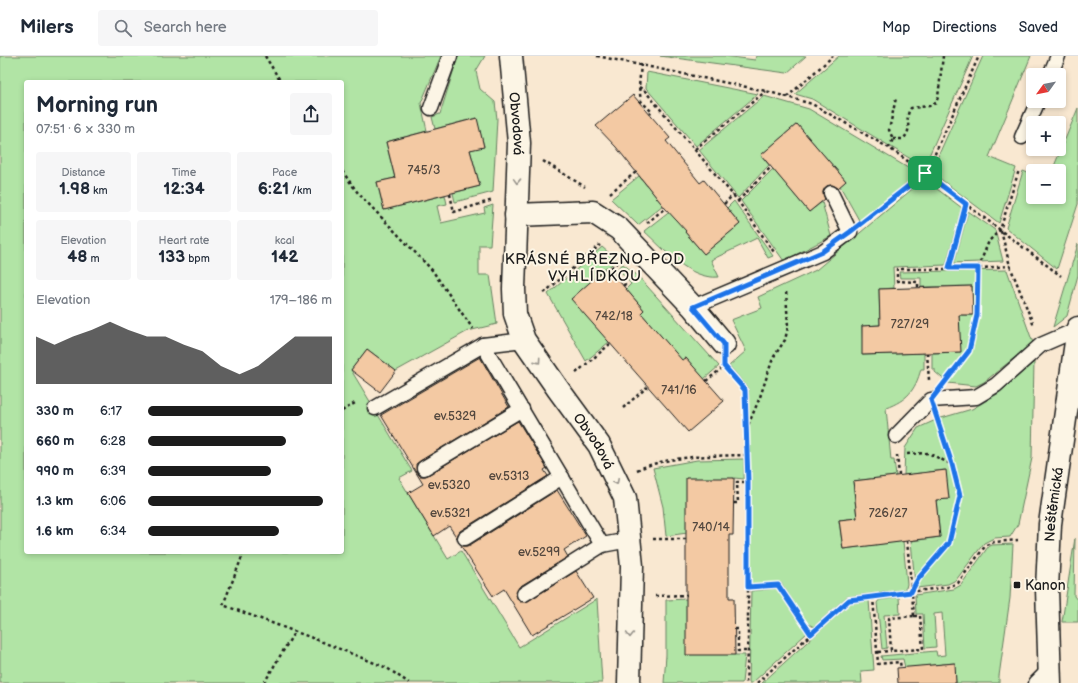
<!DOCTYPE html>
<meta charset="utf-8">
<style>
:root{--surface:#fff;--page:#f6f6f7;--text:#1f2937;--muted:#747a83;--line:#e0e1e3;--accent:#1c1c1c}
body{margin:0;font-family:"Balsamiq Sans",sans-serif;background:var(--page);color:var(--text);height:100vh;display:flex;flex-direction:column;font-size:15px;white-space:nowrap}
*{box-sizing:border-box;margin:0}
p{font-size:13px;color:var(--muted)}
.icon{flex:none;width:22px;height:22px;fill:none;stroke:currentColor;stroke-width:2;stroke-linecap:round;stroke-linejoin:round}
.map{position:relative;flex:1;overflow:hidden}
.side{position:absolute;left:24px;top:24px;width:320px;height:474px;display:flex;flex-direction:column;background:var(--surface);border-radius:4px;box-shadow:0 2px 6px #0003}
.side>*{flex:none}
.needle{width:26px;rotate:237deg}
.controls{position:absolute;left:1026px;top:12px;display:grid;gap:8px}
.controls a{display:grid;place-items:center;width:40px;height:40px;border-radius:4px;background:var(--surface);box-shadow:0 2px 6px #0003;font-size:20px}
.pin{position:absolute;display:grid;place-items:center;width:34px;height:34px;color:#fff;margin:-17px;border-radius:8px;box-shadow:0 2px 6px #0006}
.round{display:grid;place-items:center;flex:none;width:42px;height:42px;border-radius:4px;background:var(--page)}
.headline{display:flex;align-items:center;justify-content:space-between;height:68px;padding:0 12px}
h1{font-size:22px;font-weight:800;line-height:30px}
.metrics{display:grid;grid-template-columns:repeat(3,1fr);gap:6px;height:68px;padding:4px 12px}
.metrics div{display:grid;align-content:center;border-radius:4px;background:var(--page);text-align:center}
.metrics b{font-size:17px;font-weight:800}
.metrics small{font-size:11px;font-weight:400}
.metrics p{font-size:11px}
.chart{height:112px;padding:8px 12px}
.chart p{display:flex;justify-content:space-between}
.chart svg{width:100%;height:72px;margin-top:4px;fill:var(--accent);opacity:.7}
ul{padding:0 12px;list-style:none;font-size:13px}
li{display:grid;grid-template-columns:64px 48px 1fr;align-items:center;height:30px}
li i{height:10px;border-radius:5px;background:var(--accent)}
header{display:flex;align-items:center;gap:24px;box-sizing:border-box;height:56px;padding:0 20px;background:var(--surface);border-bottom:1px solid var(--line)}
header strong{font-size:19px}
nav{display:flex;gap:22px;margin-inline-start:auto;font-size:14px}
.search{width:280px;height:36px;background:var(--page);display:flex;align-items:center;gap:10px;box-sizing:border-box;padding:0 14px;border-radius:4px;color:var(--muted);font-size:15px}
.map>svg:first-child{display:block}
</style>
<header>
<strong>Milers</strong>
<div class="search"><svg class="icon" aria-label="search" viewBox="0 0 24 24"><circle cx="10" cy="10" r="6"/><path d="M15 15l6 6"/></svg>Search here</div>
<nav><a>Map</a><a>Directions</a><a>Saved</a></nav>
</header>
<div class="map">
<svg width="1078" height="627" viewBox="0 0 1078 627">
<rect width="100%" height="100%" fill="#f9e8d1"/>
<filter id="ink" filterUnits="userSpaceOnUse"><feTurbulence type="fractalNoise" baseFrequency=".025" numOctaves="2"/><feDisplacementMap in="SourceGraphic" scale="8" xChannelSelector="R" yChannelSelector="G"/><feConvolveMatrix kernelMatrix="1 2 1 2 8 2 1 2 1" color-interpolation-filters="sRGB"/></filter>
<g filter="url(#ink)">
<g fill="#b1e4a5" stroke="#668060" fill-rule="evenodd">
<path d="M0 0H441L421 47 427 75 386 86 395 122 377 126 384 154 445 139 447 148 437 150 441 167 485 157 484 152 493 149 490 189H479V219H490L497 268 468 275 396 315 367 293 351 314 412 415 399 422 448 503 461 495 519 591 597 543 602 627H0ZM26 26H342V496H26Z"/>
<path d="M458 0H485L476 15 480 33 495 46 497 63 493 136 455 146 453 137 480 130 470 94 484 90 476 62 435 73 432 61 440 58Z"/>
<path d="M660 0H724L755 4 756 0H806L787 17Z"/>
<path d="M839 0H973L924 111 812 43 795 38Z"/>
<path d="M983 0H1031L989 101 1016 112 999 167 931 116Z"/>
<path d="M647 16 758 38 696 90 646 32Z"/>
<path d="M764 40 809 53 918 118 860 166 840 130 846 125 797 68 761 99 769 109 738 142 699 94Z"/>
<path d="M1078 52V148L1057 213 1006 172 1023 115 1033 119V141H1059V115H1052Z"/>
<path d="M773 113 809 156 822 146 831 180 784 205 741 145Z"/>
<path d="M639 120 663 149 638 169 611 143Z"/>
<path d="M924 123 962 152 946 209 893 211 894 232 879 233 880 269 862 270 863 299 924 297V313H921C915 335 907 344 886 352L891 404H894L896 420 853 425 857 462 839 464 843 493 903 485 907 528 906 532 903 534 847 541 814 571 806 567 781 527 750 528 748 332 729 310 746 295 731 264 762 252 758 241 816 214Z"/>
<path d="M734 145 773 200 768 202 757 182 711 204 719 221C689 224 664 193 644 175L676 150 692 170 685 176 704 198 740 168 727 152Z"/>
<path d="M968 155 995 174 1003 205 954 207Z"/>
<path d="M1078 188V219L1067 260 1053 271Z"/>
<path d="M602 191 617 204 571 243 614 279 608 285 609 286 586 305 548 238Z"/>
<path d="M623 208 638 220 719 310 704 323 686 302 682 305 641 257 644 254 626 233 631 228 618 212Z"/>
<path d="M1007 214 1033 287 984 326 976 330 948 327 935 316V313H932V297L960 296 959 259H973L972 230 921 231V222H900L899 216Z"/>
<path d="M1034 306 1032 402 1018 468 1010 481 994 482 984 487 956 524 948 528 917 532 915 528 911 485 940 481 936 444 949 443 945 414 904 419 905 392 918 372 938 363 972 353 999 337Z"/>
<path d="M744 403V423L734 422 687 477 666 480 663 451 653 412 697 404Z"/>
<path d="M1075 482 1074 540 1078 545V566H1062Z"/>
<path d="M1013 488 1010 542 999 620V627H956L954 607 905 612 903 603 882 604 881 600 936 595 937 600 945 599 942 557 934 558 936 591 925 592 923 558H916L915 539 954 533 961 529 988 491 992 489Z"/>
<path d="M777 532 807 577 752 627H749L751 535Z"/>
<path d="M899 541 900 558 884 559 887 592 882 593 877 547 879 544Z"/>
<path d="M687 543 735 599H745L742 627H664L666 599V544Z"/>
<path d="M869 544 874 614 861 615 862 627H762L850 547Z"/>
</g>
<g fill="#f3c9a3" stroke="#1c1c1c">
<path d="M633 39 670 82 666 85 700 127 704 124 740 168 704 198 685 176 686 175 665 152 616 91 596 70Z"/>
<path d="M477 62 484 91 470 94 480 130 384 154 377 126 395 122 386 86Z"/>
<path d="M797 68 846 125 838 132 832 129 827 130 823 136 825 143 809 156 761 99Z"/>
<path d="M607 211 644 254 641 257 682 304 686 302 724 345 688 376 571 243Z"/>
<path d="M972 230 973 259H959L961 296 862 299V270L880 269 879 233Z"/>
<path d="M367 293 396 315 380 336 351 314Z"/>
<path d="M480 301 509 351 420 405 416 408 417 416 420 420H425L428 419 518 365 547 412 544 414 548 420 460 475 458 478 457 482 449 470 434 480 408 437 423 428 381 359Z"/>
<path d="M946 414 949 443 936 444 940 481 843 493 839 464 857 462 853 425Z"/>
<path d="M686 422H734L733 479H729V542H734L735 599H686Z"/>
<path d="M557 434 586 480 564 494 568 501 519 531 516 538 517 542 520 546 528 545 576 515 593 542 532 579 504 533 493 540 461 490H466L470 489Z"/>
<path d="M955 607 956 627H898L897 612Z"/>
</g>
<g fill="none" stroke-linecap="round" stroke-linejoin="round">
<g stroke="#1c1c1c" stroke-width="17">
<g id="service">
<path d="M1050 19 1058 0"/>
<path d="M431 52 450 0"/>
<path d="M1022 81 1038 45"/>
<path d="M693 251 823 196 850 176 831 137"/>
<path d="M524 284 483 289 602 489 629 484"/>
<path d="M375 352 483 289"/>
<path d="M896 380 931 344 976 341 996 329 1041 289 1078 273"/>
<path d="M424 412 522 353"/>
<path d="M465 482 562 421"/>
<path d="M524 538 602 489"/>
<path d="M1036 627 1050 613"/>
</g>
</g>
<g stroke="#1c1c1c" stroke-width="25">
<g id="minor">
<path id="s1" d="M511 0 519 87 514 233 515 258 524 284 558 333 599 389 625 442 632 510 629 627"/>
<path d="M516 159 593 156 619 173 693 251 724 288"/>
<path id="s2" d="M1050 627 1047 533 1050 468 1078 272"/>
</g>
</g>
<g stroke="#1c1c1c" stroke-width="2.5" stroke-dasharray="3 3" stroke-linecap="butt">
<path d="M265 0 281 26"/>
<path d="M597 0 766 35 812 48 889 92 925 117 1061 220"/>
<path d="M641 8 639 31 641 45 652 56 650 58"/>
<path d="M639 31 645 35 738 145 774 196"/>
<path d="M787 41 833 0"/>
<path d="M893 83H903C915 71 902 65 911 52L929 50 936 47 938 41 943 0"/>
<path d="M889 92 893 83 889 74 896 42"/>
<path d="M695 93 766 35"/>
<path d="M543 105 585 131"/>
<path d="M342 115 358 137 432 214 473 273"/>
<path d="M610 137 636 116"/>
<path d="M450 138 454 156 493 144"/>
<path d="M738 145 771 111"/>
<path d="M724 148 733 139"/>
<path d="M866 163 925 117 929 111 979 0"/>
<path d="M647 167 665 152"/>
<path d="M1001 175 1010 210 1034 270"/>
<path d="M618 206 611 212 625 228 623 230"/>
<path d="M949 212 966 148"/>
<path d="M918 231V226L897 225V213H966L1010 210"/>
<path d="M544 237 600 189"/>
<path d="M927 297 929 324"/>
<path d="M727 312 745 334 748 426V595L746 627"/>
<path d="M576 317 610 288"/>
<path d="M947 323 969 295 977 259 978 212 989 185 1000 174 1019 114"/>
<path d="M706 325 721 313"/>
<path d="M623 352 647 331"/>
<path d="M342 355 355 347"/>
<path d="M746 374 760 341 773 302 785 284 788 271 786 234"/>
<path d="M907 398 928 397 951 408"/>
<path d="M897 399 899 419"/>
<path d="M637 414C670 399 711 400 746 399"/>
<path d="M734 447H738L737 426H748"/>
<path d="M653 483H686"/>
<path d="M907 485 914 560"/>
<path d="M244 496 223 549 315 583 387 612 409 627"/>
<path d="M748 531 778 529 811 578"/>
<path d="M912 535 918 523 949 487 960 440 939 366"/>
<path d="M655 540 687 539"/>
<path d="M873 541 878 608 900 606 901 612"/>
<path d="M914 560H920L923 593 891 595 889 562Z"/>
<path d="M735 573H738V595H748"/>
<path d="M878 596 891 595"/>
<path d="M264 627 295 575"/>
<path d="M757 627 849 544 948 531 958 527 986 489 994 486 1018 484"/>
</g>
<use href="#service" stroke="#fcf5e5" stroke-width="14"/>
<use href="#minor" stroke="#fcf5e5" stroke-width="22"/>
</g>
<defs><path id="oneway-chevron" d="M-2-3.5L2.5 0L-2 3.5" fill="none" stroke-width="1.6" stroke-linecap="round" stroke-linejoin="round"/></defs>
<g stroke="#97938b">
<use href="#oneway-chevron" transform="translate(517 125) rotate(92)"/>
<use href="#oneway-chevron" transform="translate(538 305) rotate(55)"/>
<use href="#oneway-chevron" transform="translate(616 426) rotate(64)"/>
<use href="#oneway-chevron" transform="translate(630 579) rotate(91)"/>
</g>
</g>
<g fill="none" stroke-linecap="round" stroke-linejoin="round" filter="url(#ink)">
<g stroke="#fff" stroke-width="8">
<path id="route" d="M925 117 966 148 949 212H978L977 259 969 295 931 344 952 408 960 440 949 487 918 523 911 536 849 544 811 578 778 529 748 531V426L745 334 724 310V288L693 251 822 196 850 176Z"/>
</g>
<use href="#route" stroke="#1a73e8" stroke-width="5"/>
</g>
<rect fill="#1c1c1c" stroke="#fcf5e5" stroke-width="1.5" x="1013" y="525" width="8" height="8" rx="2"/>
<g text-anchor="middle" dominant-baseline="central" stroke-width="4" stroke-linejoin="round" paint-order="stroke">
<g font-size="12" fill="#52473e">
<text x="424" y="114">745/3</text>
<text x="614" y="260">742/18</text>
<text x="910" y="268">727/29</text>
<text x="679" y="334">741/16</text>
<text x="455" y="360">ev.5329</text>
<text x="509" y="420">ev.5313</text>
<text x="449" y="429">ev.5320</text>
<text x="450" y="457">ev.5321</text>
<text x="888" y="457">726/27</text>
<text x="711" y="471">740/14</text>
<text x="539" y="496">ev.5299</text>
</g>
<g font-size="14" fill="#1c1c1c" stroke="#fcf5e5">
<text stroke="none"><textPath href="#s1" startOffset="68">Obvodová</textPath></text>
<text stroke="none"><textPath href="#s1" startOffset="409">Obvodová</textPath></text>
<text stroke="none"><textPath href="#s2" startOffset="179">Neštěmická</textPath></text>
</g>
<g font-size="14" fill="#1c1c1c" stroke="#fcf5e5" text-anchor="start">
<text x="1025" y="529">Kanon</text>
</g>
<g font-size="15" letter-spacing="1" fill="#1c1c1c" stroke="#fcf5e5">
<text x="595" y="203">KRÁSNÉ BŘEZNO-POD<tspan x="595" dy="17">VYHLÍDKOU</tspan></text>
</g>
</g>
</svg>
<div class="controls">
<a><svg class="needle" viewBox="-14 -14 28 28"><path d="M0-13l5 13h-10z" fill="#e53935"/><path d="M0 13l5-13h-10z" fill="#747a83"/></svg></a>
<a>+</a>
<a>−</a>
</div>
<div class="pin" style="left:925px;top:117px;background:#1e9e55"><svg class="icon" aria-label="arrive" viewBox="0 0 24 24"><path d="M6 21V4h12l-3 4 3 4H6"/></svg></div>
<section class="side">
<div class="headline"><div><h1>Morning run</h1><p>07:51 · 6 × 330 m</p></div><a class="round"><svg class="icon" aria-label="share" viewBox="0 0 24 24"><path d="M12 15V3M7 8l5-5 5 5M5 13v7h14v-7"/></svg></a></div>
<div class="metrics">
<div><p>Distance</p><b>1.98<small> km</small></b></div>
<div><p>Time</p><b>12:34</b></div>
<div><p>Pace</p><b>6:21<small> /km</small></b></div>
</div>
<div class="metrics">
<div><p>Elevation</p><b>48<small> m</small></b></div>
<div><p>Heart rate</p><b>133<small> bpm</small></b></div>
<div><p>kcal</p><b>142</b></div>
</div>
<div class="chart"><p><span>Elevation</span>179–186 m</p>
<svg viewBox="0 0 160 44" preserveAspectRatio="none"><path d="M0 44V15L10 20L20 15L30 11L40 6L50 11L60 15L70 15L80 20L90 24L100 33L110 38L120 33L130 24L140 15L150 15L160 15V44z"/></svg>
</div>
<ul>
<li><b>330 m</b>6:17<i style="width:84%"></i></li>
<li><b>660 m</b>6:28<i style="width:75%"></i></li>
<li><b>990 m</b>6:39<i style="width:67%"></i></li>
<li><b>1.3 km</b>6:06<i style="width:95%"></i></li>
<li><b>1.6 km</b>6:34<i style="width:71%"></i></li>
</ul>
</section>
</div>
